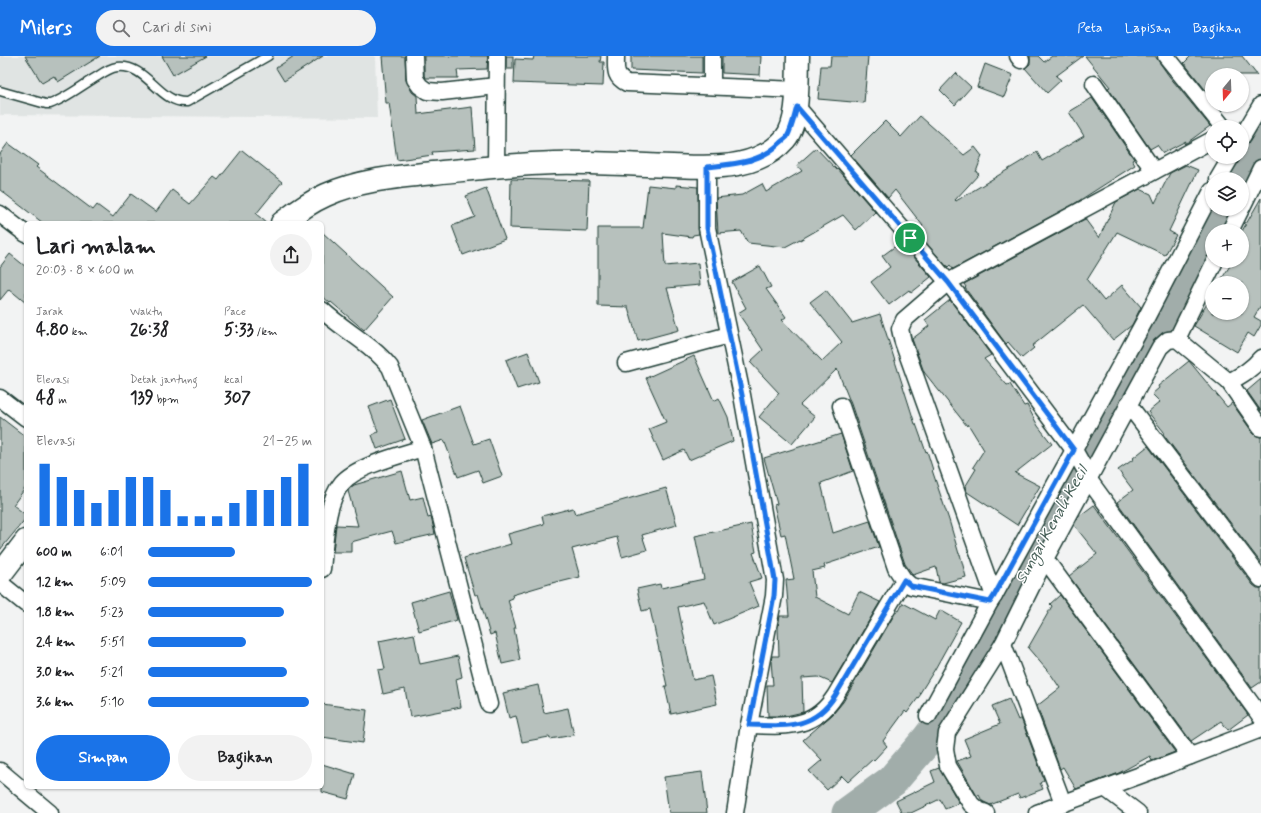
<!DOCTYPE html>
<html lang="id">
<meta charset="utf-8">
<style>
:root{--surface:#fff;--page:#f2f2f2;--text:#202124;--muted:#757577;--accent:#1a73e8}
body{margin:0;font-family:Mynerve,sans-serif;background:var(--page);color:var(--text);height:100vh;display:flex;flex-direction:column;font-size:15px;white-space:nowrap}
*{box-sizing:border-box;margin:0}
p{font-size:13px;color:var(--muted)}
.icon{flex:none;width:22px;height:22px;fill:none;stroke:currentColor;stroke-width:2;stroke-linecap:round;stroke-linejoin:round}
.map{position:relative;flex:1;overflow:hidden}
.details{position:absolute;left:24px;top:165px;width:300px;height:568px;display:flex;flex-direction:column;background:var(--surface);border-radius:6px;box-shadow:0 1px 3px #0004}
.details>*{flex:none}
.needle{width:26px;rotate:199deg}
.tools{position:absolute;left:1205px;top:12px;display:grid;gap:8px}
.tools a{display:grid;place-items:center;width:44px;height:44px;border-radius:50%;background:var(--surface);box-shadow:0 1px 3px #0004;font-size:20px}
.pin{position:absolute;display:grid;place-items:center;width:34px;height:34px;color:#fff;margin:-17px;border:2px solid #fff;border-radius:50%;box-shadow:0 1px 4px #0007}
.round{display:grid;place-items:center;flex:none;width:42px;height:42px;border-radius:21px;background:var(--page)}
.summary{display:flex;align-items:center;justify-content:space-between;height:68px;padding:0 12px}
h1{font-size:22px;font-weight:800;line-height:30px}
.stats{display:grid;grid-template-columns:repeat(3,1fr);gap:6px;height:68px;padding:4px 12px}
.stats div{display:grid;align-content:center}
.stats b{font-size:17px;font-weight:800}
.stats small{font-size:11px;font-weight:400}
.stats p{font-size:11px}
.chart{height:112px;padding:8px 12px}
.chart p{display:flex;justify-content:space-between}
.chart svg{width:100%;height:72px;margin-top:4px;stroke:var(--accent);stroke-width:6}
.action{display:flex;gap:8px;margin-top:auto;padding:8px 12px}
.action a{flex:1;height:46px;border-radius:24px;background:var(--accent);color:#fff;font-size:16px;font-weight:800;line-height:46px;text-align:center}
.action a+a{background:var(--page);color:var(--text)}
ul{padding:0 12px;list-style:none;font-size:13px}
li{display:grid;grid-template-columns:64px 48px 1fr;align-items:center;height:30px}
li i{height:10px;border-radius:5px;background:var(--accent)}
header{display:flex;align-items:center;gap:24px;box-sizing:border-box;height:56px;padding:0 20px;background:var(--accent);color:#fff}
header strong{font-size:19px}
nav{display:flex;gap:22px;margin-inline-start:auto;font-size:14px}
.search{width:280px;height:36px;background:var(--page);display:flex;align-items:center;gap:10px;box-sizing:border-box;padding:0 14px;border-radius:22px;color:var(--muted);font-size:15px}
.map>svg:first-child{display:block}
</style>
<header>
<strong>Milers</strong>
<div class="search"><svg class="icon" aria-label="search" viewBox="0 0 24 24"><circle cx="10" cy="10" r="6"/><path d="M15 15l6 6"/></svg>Cari di sini</div>
<nav><a>Peta</a><a>Lapisan</a><a>Bagikan</a></nav>
</header>
<div class="map">
<svg width="1261" height="757" viewBox="0 0 1261 757">
<rect width="100%" height="100%" fill="#f2f3f3"/>
<filter id="ink" filterUnits="userSpaceOnUse"><feTurbulence type="fractalNoise" baseFrequency=".025" numOctaves="2"/><feDisplacementMap in="SourceGraphic" scale="8" xChannelSelector="R" yChannelSelector="G"/><feConvolveMatrix kernelMatrix="1 2 1 2 8 2 1 2 1" color-interpolation-filters="sRGB"/></filter>
<g filter="url(#ink)">
<path fill="#e0e4e3" d="M0 0H375L377 62 0 59Z"/>
<g fill="none" stroke-linecap="round" stroke-linejoin="round">
<g stroke="#a1adaa" stroke-width="33">
<path d="M1238 123 1261 81"/>
<path d="M848 757 892 725 928 683 953 650 1102 379 1143 295 1221 153"/>
</g>
</g>
<g fill="#b7c1bd" stroke="#1f3d34">
<path d="M25 0H100L58 26 54 20 42 27Z"/>
<path d="M162 0H206L173 19Z"/>
<path d="M294 0H323L284 25 276 12Z"/>
<path d="M382 0H405L406 24 412 36 417 40 418 58 472 51 475 93 432 96 433 99 397 104 389 47H386Z"/>
<path d="M424 0H488L487 13 457 14 458 22H426L424 20Z"/>
<rect x="506" y="0" width="7" height="13"/>
<path d="M534 0H601L600 6H604L603 30 514 27 515 3 533 4Z"/>
<path d="M631 0H702V17L631 14Z"/>
<path d="M722 0H761L760 19 722 17Z"/>
<path d="M831 0H868L864 47 818 43 821 10H830Z"/>
<path d="M1030 0H1038L1044 6 1052 0H1083L1056 20 1061 24 1047 37 1025 12 1030 8Z"/>
<path d="M1085 0H1155L1169 20 1210 70 1188 86 1184 88 1186 85 1163 97 1157 89 1150 93 1108 32 1110 31Z"/>
<path d="M1191 0H1242L1257 19H1212V42L1184 7Z"/>
<path d="M985 8 1013 19 1004 41 977 31Z"/>
<path d="M956 17 971 31 955 49 940 34Z"/>
<path d="M1092 42 1134 103 1132 104 1135 109 1074 148 953 213 950 209 948 211 947 209 946 210 916 175 923 170 895 134 888 142 851 99 885 65 901 81 920 60 964 99 975 91 982 100 976 116 979 118 955 144 956 145 1037 96 1042 105 1084 80 1069 56Z"/>
<path d="M1218 49H1229L1222 55Z"/>
<path d="M8 87 38 109 36 111 93 154 97 149 113 161 131 138 156 156 172 134 190 148 214 121 218 124 242 94 282 126 256 158 267 167H43L0 134V98Z"/>
<path d="M816 92 837 114 838 113 875 156 856 174 843 159 800 184V183L785 191 748 187 741 175 718 177 716 142 742 139 762 128 766 136 802 115 797 109Z"/>
<path d="M1186 109 1198 114 1169 175 1176 179 1165 199 1117 176 1087 224 1104 245 1122 229 1141 251 1132 269 1113 284 1083 249 1032 290 1034 292 1022 302 1008 286 1006 288 965 232 966 231 964 228 1085 163 1099 182 1116 146 1140 133 1151 138 1155 147 1170 117Z"/>
<path d="M511 123 589 125 587 175 510 172Z"/>
<path d="M648 129 676 132V129L698 131 699 178 693 179 692 181 663 177 665 210 698 207 700 229 667 232 679 274 638 285 628 251 598 250V172H643Z"/>
<path d="M486 132 505 183 463 199 452 170 475 161 466 140Z"/>
<path d="M1261 142V249L1254 261 1261 265V269L1254 281 1248 277 1237 296 1194 270 1212 239V257H1242V227H1219L1233 205H1242V175Z"/>
<path d="M322 176 393 241 364 274 331 246 330 247 322 240Z"/>
<path d="M901 186 931 221 911 237 909 234 889 249 871 226 890 211 882 200Z"/>
<path d="M10 198 26 211V247L9 233 0 244V211Z"/>
<path d="M760 210 771 231 766 233 786 261 782 264 822 305 842 286 810 246 826 234 852 267 880 258 915 368H916L926 396 927 395 933 414H932L949 464 959 498H960L966 521 943 527 939 526 936 511 913 519 905 508 851 348 837 313 800 349 815 361 792 388 759 361 779 337 750 306 763 294 738 257 746 252 732 226Z"/>
<path d="M950 244 991 299 984 303 1007 329 1010 328 1024 350 1027 349 1038 370 1052 388 1015 417 1040 430 1017 469 967 436 965 431 976 413 973 411 984 394 968 368 967 370 924 316 912 283 929 270 925 264Z"/>
<path d="M528 296 539 326 517 333 506 304Z"/>
<path d="M694 300 714 345 719 342 728 361 733 385 689 404 684 394 663 404 649 373 666 366 646 322Z"/>
<path d="M1189 305 1227 351 1232 347 1253 377 1257 380 1261 381V507L1163 378 1164 376 1148 356 1160 346 1152 338 1159 332 1158 330Z"/>
<path d="M1261 323V355L1247 335Z"/>
<path d="M390 343 405 383 377 393 372 379 378 376 369 351Z"/>
<path d="M460 350 474 388 489 383 502 420 483 427 478 414 458 421 444 384 432 388 422 364Z"/>
<path d="M0 361 26 381V431L13 449 26 459V462L0 494Z"/>
<path d="M841 378 853 415 821 427 833 477 870 465 879 491 824 509 825 512 812 515 815 541 848 558 859 536 880 546 832 627 818 621 802 622 803 656 786 660H768L767 629H773L771 605 772 600H779L778 571 780 560H789L786 524 794 523 785 478 781 479 774 449 777 448 764 402Z"/>
<path d="M1148 390 1253 529 1257 532H1261V626L1252 632 1117 446 1133 434 1118 414 1134 403 1133 402Z"/>
<path d="M402 415 410 444 423 441 428 462 431 461 435 478 396 487 392 475 351 486V496H333L336 469 358 470 348 435 349 433 354 429Z"/>
<path d="M666 432 677 469 642 479 647 494 622 501 617 481 572 493 580 521 560 526 559 525 512 539 513 542 508 544 516 572H514L520 604 502 608 495 577 490 579 478 538 475 539 464 502 511 488 508 478 544 468 542 460 573 452 575 458Z"/>
<path d="M1094 449 1248 659 1228 674 1221 665 1191 685 1069 520 1097 498 1074 469 1078 461Z"/>
<path d="M751 468 756 496 753 497 762 522 749 526 759 550 714 569 704 545 678 551 693 624 711 620 717 648 671 658 665 630H667L650 553 642 555 637 533 660 528 661 532 704 523 695 480Z"/>
<path d="M449 535 457 564 419 575 411 546Z"/>
<path d="M1060 539 1175 696 1152 705 1150 700 1119 717 1076 733 1063 711 1060 713 1037 650 1060 632 1052 620 1028 592 1052 550 1050 548Z"/>
<path d="M903 547 935 564 940 554 961 566 935 613 920 637 921 638 907 657 905 655 883 685 887 690 874 704 873 703 848 726 842 720 827 734 809 715 822 704 803 684 833 658 843 646 897 554 899 555Z"/>
<path d="M414 578 420 608 458 600 462 621 456 623 461 651 410 661 405 633 383 638 378 614 385 613 379 585Z"/>
<path d="M538 629 544 657 568 652 574 679 550 683 549 681 522 686 516 660 509 662 503 637Z"/>
<path d="M1009 643 1018 664 1021 662 1044 724 1040 727 1043 733 1020 742 1018 738 990 749 982 745 979 739 977 740 957 705 971 700 964 683 1000 668 992 650Z"/>
<path d="M322 648 367 654 363 687 322 681Z"/>
<path d="M322 708 355 718 348 743 322 736Z"/>
<path d="M939 712 959 747 945 753 940 743 911 757H902L896 745 935 726 931 715Z"/>
<path d="M702 716 707 757H669L664 721Z"/>
</g>
<g fill="none" stroke-linecap="round" stroke-linejoin="round">
<g stroke="#1f3d34" stroke-width="11">
<path id="lane" d="M0 35 46 48H50C65 43 84 28 98 20 104 16 110 12 117 11 147 7 159 48 187 46L268 0"/>
</g>
<g stroke="#1f3d34" stroke-width="19">
<g id="street">
<path d="M414 0 415 23 420 30 427 35 442 36 496 30"/>
<path d="M616 0C616 13 614 21 627 27L797 34"/>
<path d="M1018 0 1021 4"/>
<path d="M1166 0 1223 71"/>
<path d="M1094 28 1154 115"/>
<path d="M712 30V0"/>
<path d="M797 51 948 226 1074 394 1087 417 1089 424 1261 661"/>
<path d="M1242 81 1261 49"/>
<path d="M496 110 497 0"/>
<path d="M707 111V172L742 339 775 524 774 540 749 669 735 757"/>
<path d="M1218 123 1231 101"/>
<path d="M1242 151 1261 112"/>
<path d="M0 158 26 178"/>
<path d="M1230 175 1241 153"/>
<path d="M322 254C343 274 372 288 390 311L423 392 489 648"/>
<path d="M1177 283 1215 205"/>
<path d="M626 307 729 279"/>
<path d="M1229 326 1261 372"/>
<path d="M0 342 26 362"/>
<path d="M1128 348 1261 523"/>
<path d="M841 350 896 512 904 524 911 530 990 546"/>
<path d="M1045 503 1190 700"/>
<path d="M322 513C325 488 325 447 342 427 356 410 401 399 423 392"/>
<path d="M0 527 26 548"/>
<path d="M994 540 903 286 900 273 904 264 948 226 1212 84"/>
<path d="M1003 588 1063 747"/>
<path d="M928 660 990 546 994 540 1144 266 1212 135"/>
<path d="M749 669C785 670 813 674 835 640L904 524"/>
<path d="M0 715 50 757"/>
<path d="M1105 732 1138 757"/>
<path d="M986 757 978 754 971 748 948 710 945 693 947 677 1003 588 1045 503 1160 291 1168 284 1177 283 1229 326C1242 319 1252 313 1261 302"/>
<path d="M1037 757 1149 716 1261 673"/>
</g>
</g>
<g stroke="#1f3d34" stroke-width="25">
<g id="secondary">
<path d="M282 167C296 156 310 146 326 139 359 124 397 121 433 117 473 113 514 108 554 107 594 106 634 109 673 110 701 111 732 113 758 102 768 98 778 91 785 83 800 66 797 22 798 0"/>
<path d="M0 519 26 485"/>
</g>
</g>
<use href="#lane" stroke="#fff" stroke-width="8"/>
<use href="#street" stroke="#fff" stroke-width="16"/>
<use href="#secondary" stroke="#fff" stroke-width="22"/>
</g>
</g>
<g fill="none" stroke-linecap="round" stroke-linejoin="round" filter="url(#ink)">
<g stroke="#fff" stroke-width="8">
<path id="route" d="M797 51 948 226 1074 394 994 540 990 546 911 530 904 524 835 640C813 674 785 670 749 669L774 540 775 524 742 339 707 172V111C734 108 760 107 780 87 782 85 785 83 787 81 792 72 794 61 797 51Z"/>
</g>
<use href="#route" stroke="#1a73e8" stroke-width="5"/>
</g>
<g text-anchor="middle" dominant-baseline="central" stroke-width="3" stroke-linejoin="round" paint-order="stroke">
<g font-size="16" font-style="italic" fill="#465f57" stroke="#fff">
<text transform="translate(1052 469) rotate(-61)">Sungai Kenali Kecil</text>
</g>
</g>
</svg>
<div class="tools">
<a><svg class="needle" viewBox="-14 -14 28 28"><path d="M0-13l5 13h-10z" fill="#e53935"/><path d="M0 13l5-13h-10z" fill="#757577"/></svg></a>
<a><svg class="icon" aria-label="locate" viewBox="0 0 24 24"><circle cx="12" cy="12" r="6"/><path d="M12 2v4M12 18v4M2 12h4M18 12h4"/></svg></a>
<a><svg class="icon" aria-label="layers" viewBox="0 0 24 24"><path d="M12 4l9 5-9 5-9-5zM3 14l9 5 9-5"/></svg></a>
<a>+</a>
<a>−</a>
</div>
<div class="pin" style="left:910px;top:182px;background:#1e9e55"><svg class="icon" aria-label="arrive" viewBox="0 0 24 24"><path d="M6 21V4h12l-3 4 3 4H6"/></svg></div>
<section class="details">
<div class="summary"><div><h1>Lari malam</h1><p>20:03 · 8 × 600 m</p></div><a class="round"><svg class="icon" aria-label="share" viewBox="0 0 24 24"><path d="M12 15V3M7 8l5-5 5 5M5 13v7h14v-7"/></svg></a></div>
<div class="stats">
<div><p>Jarak</p><b>4.80<small> km</small></b></div>
<div><p>Waktu</p><b>26:38</b></div>
<div><p>Pace</p><b>5:33<small> /km</small></b></div>
</div>
<div class="stats">
<div><p>Elevasi</p><b>48<small> m</small></b></div>
<div><p>Detak jantung</p><b>139<small> bpm</small></b></div>
<div><p>kcal</p><b>307</b></div>
</div>
<div class="chart"><p><span>Elevasi</span>21–25 m</p>
<svg viewBox="0 0 160 44" preserveAspectRatio="none"><path d="M5 44V6M15 44V14M25 44V22M35 44V30M45 44V22M55 44V14M65 44V14M75 44V22M85 44V38M95 44V38M105 44V38M115 44V30M125 44V22M135 44V22M145 44V14M155 44V6"/></svg>
</div>
<ul>
<li><b>600 m</b>6:01<i style="width:53%"></i></li>
<li><b>1.2 km</b>5:09<i style="width:100%"></i></li>
<li><b>1.8 km</b>5:23<i style="width:83%"></i></li>
<li><b>2.4 km</b>5:51<i style="width:60%"></i></li>
<li><b>3.0 km</b>5:21<i style="width:85%"></i></li>
<li><b>3.6 km</b>5:10<i style="width:98%"></i></li>
</ul>
<div class="action"><a>Simpan</a><a>Bagikan</a></div>
</section>
</div>
